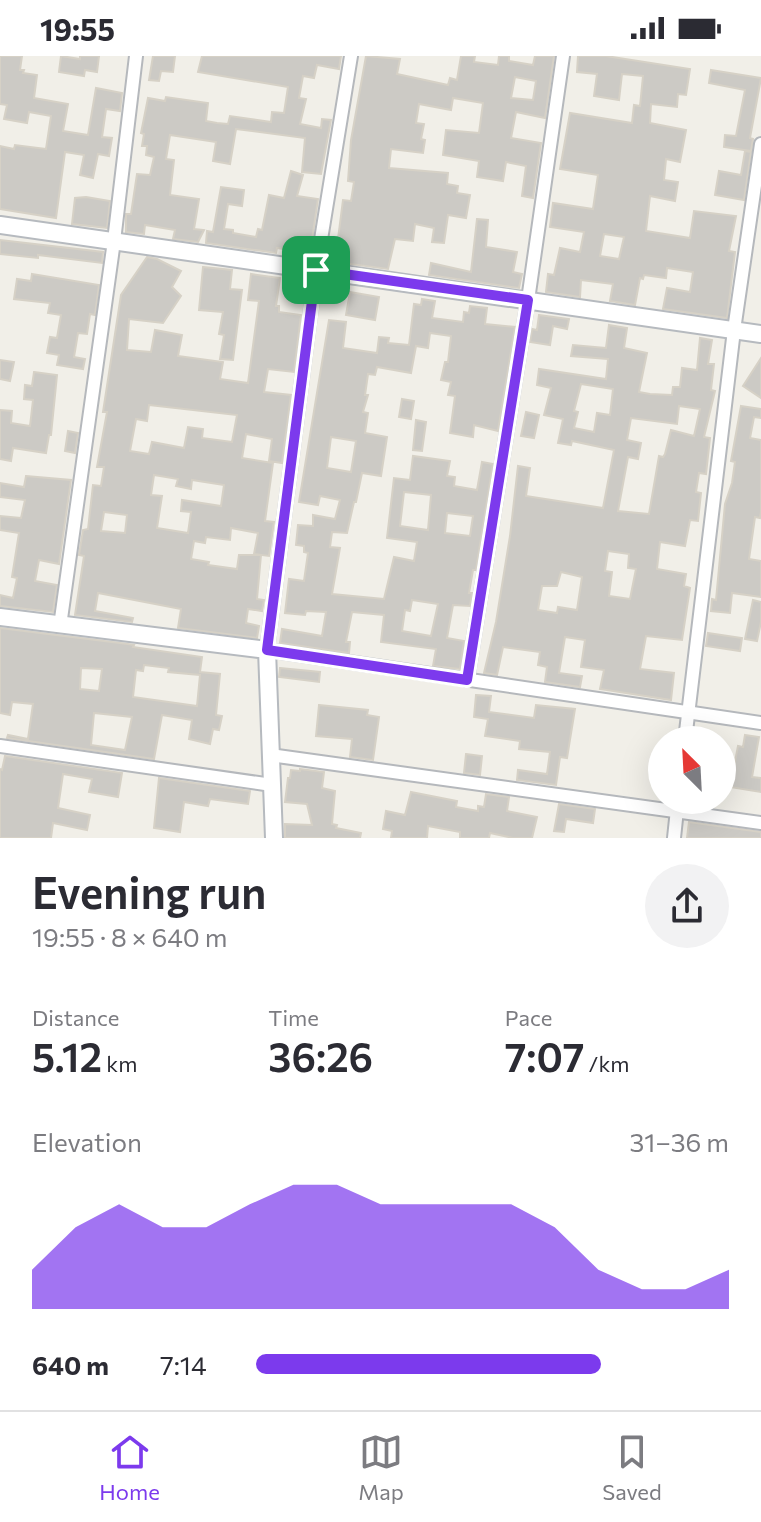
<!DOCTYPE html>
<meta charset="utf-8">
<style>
:root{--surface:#fff;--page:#f2f2f3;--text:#2b2b33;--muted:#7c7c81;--line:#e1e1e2;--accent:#7c3aed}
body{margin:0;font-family:Commissioner,sans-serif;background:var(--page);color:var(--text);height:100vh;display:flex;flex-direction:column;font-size:30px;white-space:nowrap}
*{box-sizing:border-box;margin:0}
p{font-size:26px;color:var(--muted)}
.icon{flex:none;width:44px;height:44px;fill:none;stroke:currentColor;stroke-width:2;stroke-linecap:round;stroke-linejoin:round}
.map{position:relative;height:782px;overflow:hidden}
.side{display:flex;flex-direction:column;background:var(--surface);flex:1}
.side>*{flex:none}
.needle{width:52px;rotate:336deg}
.controls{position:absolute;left:648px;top:670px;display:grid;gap:16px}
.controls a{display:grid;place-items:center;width:88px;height:88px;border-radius:50%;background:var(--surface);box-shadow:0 8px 32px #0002;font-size:40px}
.pin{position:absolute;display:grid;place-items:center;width:68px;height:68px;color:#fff;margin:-34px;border-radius:16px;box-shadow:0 4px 12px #0006}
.round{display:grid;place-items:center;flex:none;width:84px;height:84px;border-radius:42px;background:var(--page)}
.head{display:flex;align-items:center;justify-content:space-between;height:136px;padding:0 32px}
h1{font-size:44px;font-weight:600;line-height:60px}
.figures{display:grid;grid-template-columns:repeat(3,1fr);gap:12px;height:136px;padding:8px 32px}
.figures div{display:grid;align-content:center}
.figures b{font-size:40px;font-weight:600}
.figures small{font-size:22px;font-weight:400}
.figures p{font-size:22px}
.chart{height:224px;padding:16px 32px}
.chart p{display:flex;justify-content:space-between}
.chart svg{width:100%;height:144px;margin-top:8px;fill:var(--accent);opacity:.7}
ul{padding:0 32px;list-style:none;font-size:26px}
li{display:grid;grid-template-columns:128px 96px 1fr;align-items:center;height:60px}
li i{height:20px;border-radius:10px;background:var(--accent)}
.status{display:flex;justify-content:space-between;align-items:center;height:56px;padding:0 40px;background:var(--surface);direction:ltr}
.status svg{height:22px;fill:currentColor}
.tab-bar{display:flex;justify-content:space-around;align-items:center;height:112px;border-top:2px solid var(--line);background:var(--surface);font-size:22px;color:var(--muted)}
.tab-bar a{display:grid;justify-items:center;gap:4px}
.tab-bar .active{color:var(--accent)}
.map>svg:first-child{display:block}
</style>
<div class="status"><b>19:55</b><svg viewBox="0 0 49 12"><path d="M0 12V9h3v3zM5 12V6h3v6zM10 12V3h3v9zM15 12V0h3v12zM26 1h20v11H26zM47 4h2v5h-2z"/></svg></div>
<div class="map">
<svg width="761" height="782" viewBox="0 0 761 782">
<rect width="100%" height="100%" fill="#f1efe8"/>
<g fill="#cccac5" stroke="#d6d1c6" stroke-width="2" fill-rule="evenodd">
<path d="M0 0H22L20 14H24L23 17 37 19 34 42 68 48 63 75 88 79 96 32 122 37 120 55 106 53 102 81 112 82 109 100 98 98 93 122 80 119 84 99 65 96 56 162 0 153V90L14 93 15 89 46 93 51 60 29 56 27 67 4 63 7 49 0 48Z"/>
<path d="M61 0 80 3V0H99L97 16 85 14 84 20 59 16Z"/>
<path d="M153 0H175L173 16 161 15 159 25 149 24Z"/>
<path d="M202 0H341L339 13 317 9 314 22 303 20 299 42 306 43 300 68 321 72 322 63 331 64 321 118 302 116 305 82 236 73 230 108 213 105 216 86 170 79 166 103 174 104 170 139 199 143 194 173 204 174 198 186 173 183 175 174 145 169 144 178 126 176V158H131L137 118 150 119 154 101 146 99 147 90H142L144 78 141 77 148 42 165 45 166 41 208 47 206 65 217 67 228 68 230 60 271 66 272 56 284 57 288 31 198 16Z"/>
<path d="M366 0 400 3 397 18 448 29 450 22 457 24 461 0H475L474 6 498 9 499 0H509V5L533 9 535 0H554L545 62 516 56 511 82 541 87 533 142 522 140 526 110 506 106 503 125 477 121 479 105 443 99 446 74 479 77 483 47 453 42 451 54 419 48 416 67 424 68 421 83 425 84 423 97 391 93 389 112 448 117 447 128 458 130 457 137 470 139 466 162 448 159 444 187 432 186 434 172 415 168 413 185 395 183 388 213 335 206 343 144 351 145 354 126 348 125 351 84ZM515 21 536 25 533 44 511 42Z"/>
<path d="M578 0H606L690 13 686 39 678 38 677 51 651 48 650 67 686 74 680 106 666 103 664 124 678 126 675 145 650 140 646 175 690 182 694 155 736 160 729 195 735 196 727 262 663 253 667 232 690 236 693 216 667 212 666 222 644 219 643 223 640 222 635 249 610 245 613 228 581 224 580 241 546 236 548 218 554 219 560 192 580 196 584 176 550 171 553 147 593 153 598 119 560 113 570 57 632 67 634 49 640 50 643 20 622 18 619 44 594 40 597 18 577 16ZM604 178 624 181 619 203 600 200Z"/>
<path d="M711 14 761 22 750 82 753 83 751 95 724 91 725 79 736 80 745 34 709 27Z"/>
<path d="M745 95 751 96 744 144 715 139 719 115 741 119Z"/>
<path d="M291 115 303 119 297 140 318 143 310 197 277 192 276 197 206 187 207 175 213 176 221 131 244 134 242 150 228 148 224 173 233 174V177L256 181 258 173 262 174 269 139 284 142Z"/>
<path d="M86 141 110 145 107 172 72 168 75 142Z"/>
<path d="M477 163 488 164 486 191 517 196 513 216 522 218 519 232 429 219 431 207 471 216Z"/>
<path d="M0 184 103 196 102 207 38 199V202L0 198Z"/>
<path d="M147 201 157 203 181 215 172 231 181 240 163 267 129 263 127 294 151 296 155 274 182 279 178 300 223 306 220 323 248 327 259 245 248 244 251 218 280 222 276 250H279V256L301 259 294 316 268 313 264 336 291 339 282 407 269 405 272 383 246 378 242 402 273 407 265 465 274 466 269 500 254 498 258 477 231 472 230 484 206 481 205 487 194 485 191 503 209 506 208 509 237 513 239 499H261L257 543 264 544 262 555 248 553 246 567 259 570 257 582 178 572 181 553 98 537 95 555 133 562 132 566 75 559 84 500 79 499 83 474 88 473 93 429 101 430 104 411H97L107 356H103L121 239ZM149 349 237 359 232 386 202 382 203 373 188 371 184 392 152 386 149 398 130 395 136 363 147 365ZM154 419 178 423 176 430 191 433 192 424 224 429 221 450 182 444 181 455 191 456 188 477 157 472 162 440 151 439ZM104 456 127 459 125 477 101 475Z"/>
<path d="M203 211 232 214 230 233 242 234 233 304 220 303 224 279 219 278 223 256 199 254Z"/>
<path d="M32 218 99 229 95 259 90 258 87 278 78 277 74 301 85 303 83 313 57 309 59 299 47 297 50 281 57 282 61 259 48 257 50 247 14 243 17 223 31 225Z"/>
<path d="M350 236 379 241 375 264 346 259Z"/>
<path d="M422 243 435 245 432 262 463 266 464 256 469 257 470 250 487 252 485 268 515 271 498 375 474 369 473 381 450 377 455 340 448 339 451 326 441 324 445 306H448L451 280 430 277 428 292 416 290 411 317 377 311 375 319 368 318 365 339H368L363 356 368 357 365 377 387 381 381 420 362 417 356 446H354L347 477 332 476 330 491 340 492 332 538 384 543 394 501 414 505 417 486 387 482 394 422 410 424 413 400 450 405 447 420 455 421 454 430 477 434 482 406 493 408 476 514H473L469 537H472L470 550 453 549 447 582 464 585 460 613 433 610 436 593 381 586 384 559 352 556 346 586H350L349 597 280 587 282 573 322 580 326 556 306 555 305 559 285 557 289 523 304 525 308 497 304 496V490L296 489 298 469 313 470V459L335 463 340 444 320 440 318 449 299 446 329 264 346 266 343 292 377 297 379 281 389 282 388 287 409 289 414 248 421 249ZM331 381 356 385 351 416 327 412ZM404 436 431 439 428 474 400 470ZM447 457 473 460 470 480 445 477ZM412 544 438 548 431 580 402 575 405 554 410 555Z"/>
<path d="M539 259 569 263 567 273 553 270 550 289 530 286 532 273 537 274Z"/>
<path d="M609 269 627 272 624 292 647 297 639 336 650 338 672 339 673 331H680L682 312 697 314 700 282 712 284 708 308H714L711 334 715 335 704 381 710 382 706 418 699 417 696 436 701 437 698 465 690 464 685 490 660 486 657 513 686 518 684 530 690 532 682 584 646 580 640 613 674 617 671 644 600 633 604 614 581 611 585 584 565 581 559 617 582 620 580 631 545 626 547 611 538 609 540 596 503 591 497 619 484 617 496 566 510 480 518 410 530 412 526 440 603 452 614 394 572 385 571 389 558 387 563 363 544 359 551 332 537 329 539 313 606 323 608 303 571 300 573 289 606 292ZM581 328 613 333 610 359 597 357 594 376 574 372 578 356 574 355ZM679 350 700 353 694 380 671 374 665 398 663 401 659 400 649 458 618 455 628 401 638 403 641 387 627 384 631 362 677 368ZM608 495 629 498 628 512 636 513 630 543 609 540 612 516 605 515ZM561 516 582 521 577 554 558 551 557 557 538 554 542 530H557Z"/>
<path d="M761 302V342L743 330Z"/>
<path d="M0 304 14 306 10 325 0 323Z"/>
<path d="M34 316 57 319 51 379H49L46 397 13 392 11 405 0 403V354L12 355 11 367 30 370 33 344 24 343 25 329 32 330Z"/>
<path d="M402 343 414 345 411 363 399 361Z"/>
<path d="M741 350 761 353V362L754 361 750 382 761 384V456L760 462 755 461 749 503 761 505V541L732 537 730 557 711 555 712 543 716 544 725 448 732 427 735 406 731 405Z"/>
<path d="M526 356 539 359 534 382 521 380Z"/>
<path d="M416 364 426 366 422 395 413 394Z"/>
<path d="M68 375 78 377 75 397 65 395Z"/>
<path d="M26 420 71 424 59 508 39 504 35 525 57 529 53 556 0 550V539L13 542 17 522 12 521 19 477 0 474V460L21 462 25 444 0 441V427L24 431Z"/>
<path d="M753 544 761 546V566L757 585 745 583Z"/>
<path d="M0 572 128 588 134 589 133 591 202 601 200 616 220 618 216 659 222 660 219 674 213 673 210 688 189 683 192 664 162 659 154 703 7 682 8 679 28 683 33 648 12 646 10 659 0 657ZM144 609 169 612 168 616 200 619 197 650 133 641 136 614 143 615ZM81 612 102 613 99 635 80 633ZM94 657 132 661 125 694 91 689Z"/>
<path d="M708 577 742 582 740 595 706 590Z"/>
<path d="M280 612 320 616 319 626 279 621Z"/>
<path d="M476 639 491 640 489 656 534 662 536 649 575 653 567 702 560 701 556 729 517 724 518 714 547 718 550 696 519 693 520 685 485 680 488 663 474 661Z"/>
<path d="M319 649 368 654 367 659 379 661 373 704 350 701 352 683 316 680Z"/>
<path d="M745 679 759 681 752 721 761 722V736L730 731 738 690 743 691Z"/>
<path d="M466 698 482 700 480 719 464 717Z"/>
<path d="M5 700 122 717 118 741 89 736 92 723 63 718 58 752 90 759 87 774 53 767 51 782H0V713L2 714Z"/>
<path d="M300 713 324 716 322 732 335 735 332 768 337 769 336 772 361 777 360 782H285V768L312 769 307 748 285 746 288 722H290L291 714 300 715Z"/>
<path d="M159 722 250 735 248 748 210 743 208 750 184 746 180 776 154 772Z"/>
<path d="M411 736 457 745 456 751 478 755V750L484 751 486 738 509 741 507 755 537 761 532 782H513L490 777 489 782H460V776L428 770 427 782H391L392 775 383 773 386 755 405 759Z"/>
<path d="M559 748 595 753 593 767 566 763 564 776 554 775Z"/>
<path d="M689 766 761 776V782H687Z"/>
</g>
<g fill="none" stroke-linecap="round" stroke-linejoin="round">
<g stroke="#b5b8bc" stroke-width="16">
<g id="street">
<path d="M351 0 316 214 267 594 761 667"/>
<path d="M60 570 114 185 136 0"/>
<path d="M467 624 528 244 563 0"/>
<path d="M685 684 734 274 761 88"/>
<path d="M0 690 272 729"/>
<path d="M270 699 761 767"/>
<path d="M674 782 678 744"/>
</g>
</g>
<g stroke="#b6babf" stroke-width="20">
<g id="secondary">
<path d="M0 169 761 278"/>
<path d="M0 561 267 594 274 782"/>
</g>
</g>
<use href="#street" stroke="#fff" stroke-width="12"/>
<use href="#secondary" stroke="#fff" stroke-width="16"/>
</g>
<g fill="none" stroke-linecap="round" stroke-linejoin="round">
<g stroke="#fff" stroke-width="16">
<path id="route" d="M316 214 528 244 467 624 267 594Z"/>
</g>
<use href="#route" stroke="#7c3aed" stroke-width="10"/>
</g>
</svg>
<div class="controls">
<a><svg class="needle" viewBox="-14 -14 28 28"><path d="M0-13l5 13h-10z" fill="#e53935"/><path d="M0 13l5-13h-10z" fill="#7c7c81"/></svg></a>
</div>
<div class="pin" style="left:316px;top:214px;background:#1e9e55"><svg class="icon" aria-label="arrive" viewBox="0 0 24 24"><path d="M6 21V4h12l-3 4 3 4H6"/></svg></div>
</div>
<section class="side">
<div class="head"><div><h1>Evening run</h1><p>19:55 · 8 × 640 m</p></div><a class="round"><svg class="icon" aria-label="share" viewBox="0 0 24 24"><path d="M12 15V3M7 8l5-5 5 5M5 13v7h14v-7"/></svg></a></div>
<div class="figures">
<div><p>Distance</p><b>5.12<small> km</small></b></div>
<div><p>Time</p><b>36:26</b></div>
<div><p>Pace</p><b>7:07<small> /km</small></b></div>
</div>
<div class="chart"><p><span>Elevation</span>31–36 m</p>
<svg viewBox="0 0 160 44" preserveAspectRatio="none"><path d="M0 44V32L10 19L20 12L30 19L40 19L50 12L60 6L70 6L80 12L90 12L100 12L110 12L120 19L130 32L140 38L150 38L160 32V44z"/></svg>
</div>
<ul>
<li><b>640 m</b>7:14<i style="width:73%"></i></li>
</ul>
</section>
<nav class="tab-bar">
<a class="active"><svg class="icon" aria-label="home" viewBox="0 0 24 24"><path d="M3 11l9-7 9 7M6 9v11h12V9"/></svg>Home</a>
<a><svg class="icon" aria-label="map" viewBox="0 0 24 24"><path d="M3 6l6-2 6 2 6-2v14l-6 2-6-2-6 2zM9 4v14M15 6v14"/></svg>Map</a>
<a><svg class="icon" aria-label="saved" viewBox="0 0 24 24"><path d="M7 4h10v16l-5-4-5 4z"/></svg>Saved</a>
</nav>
